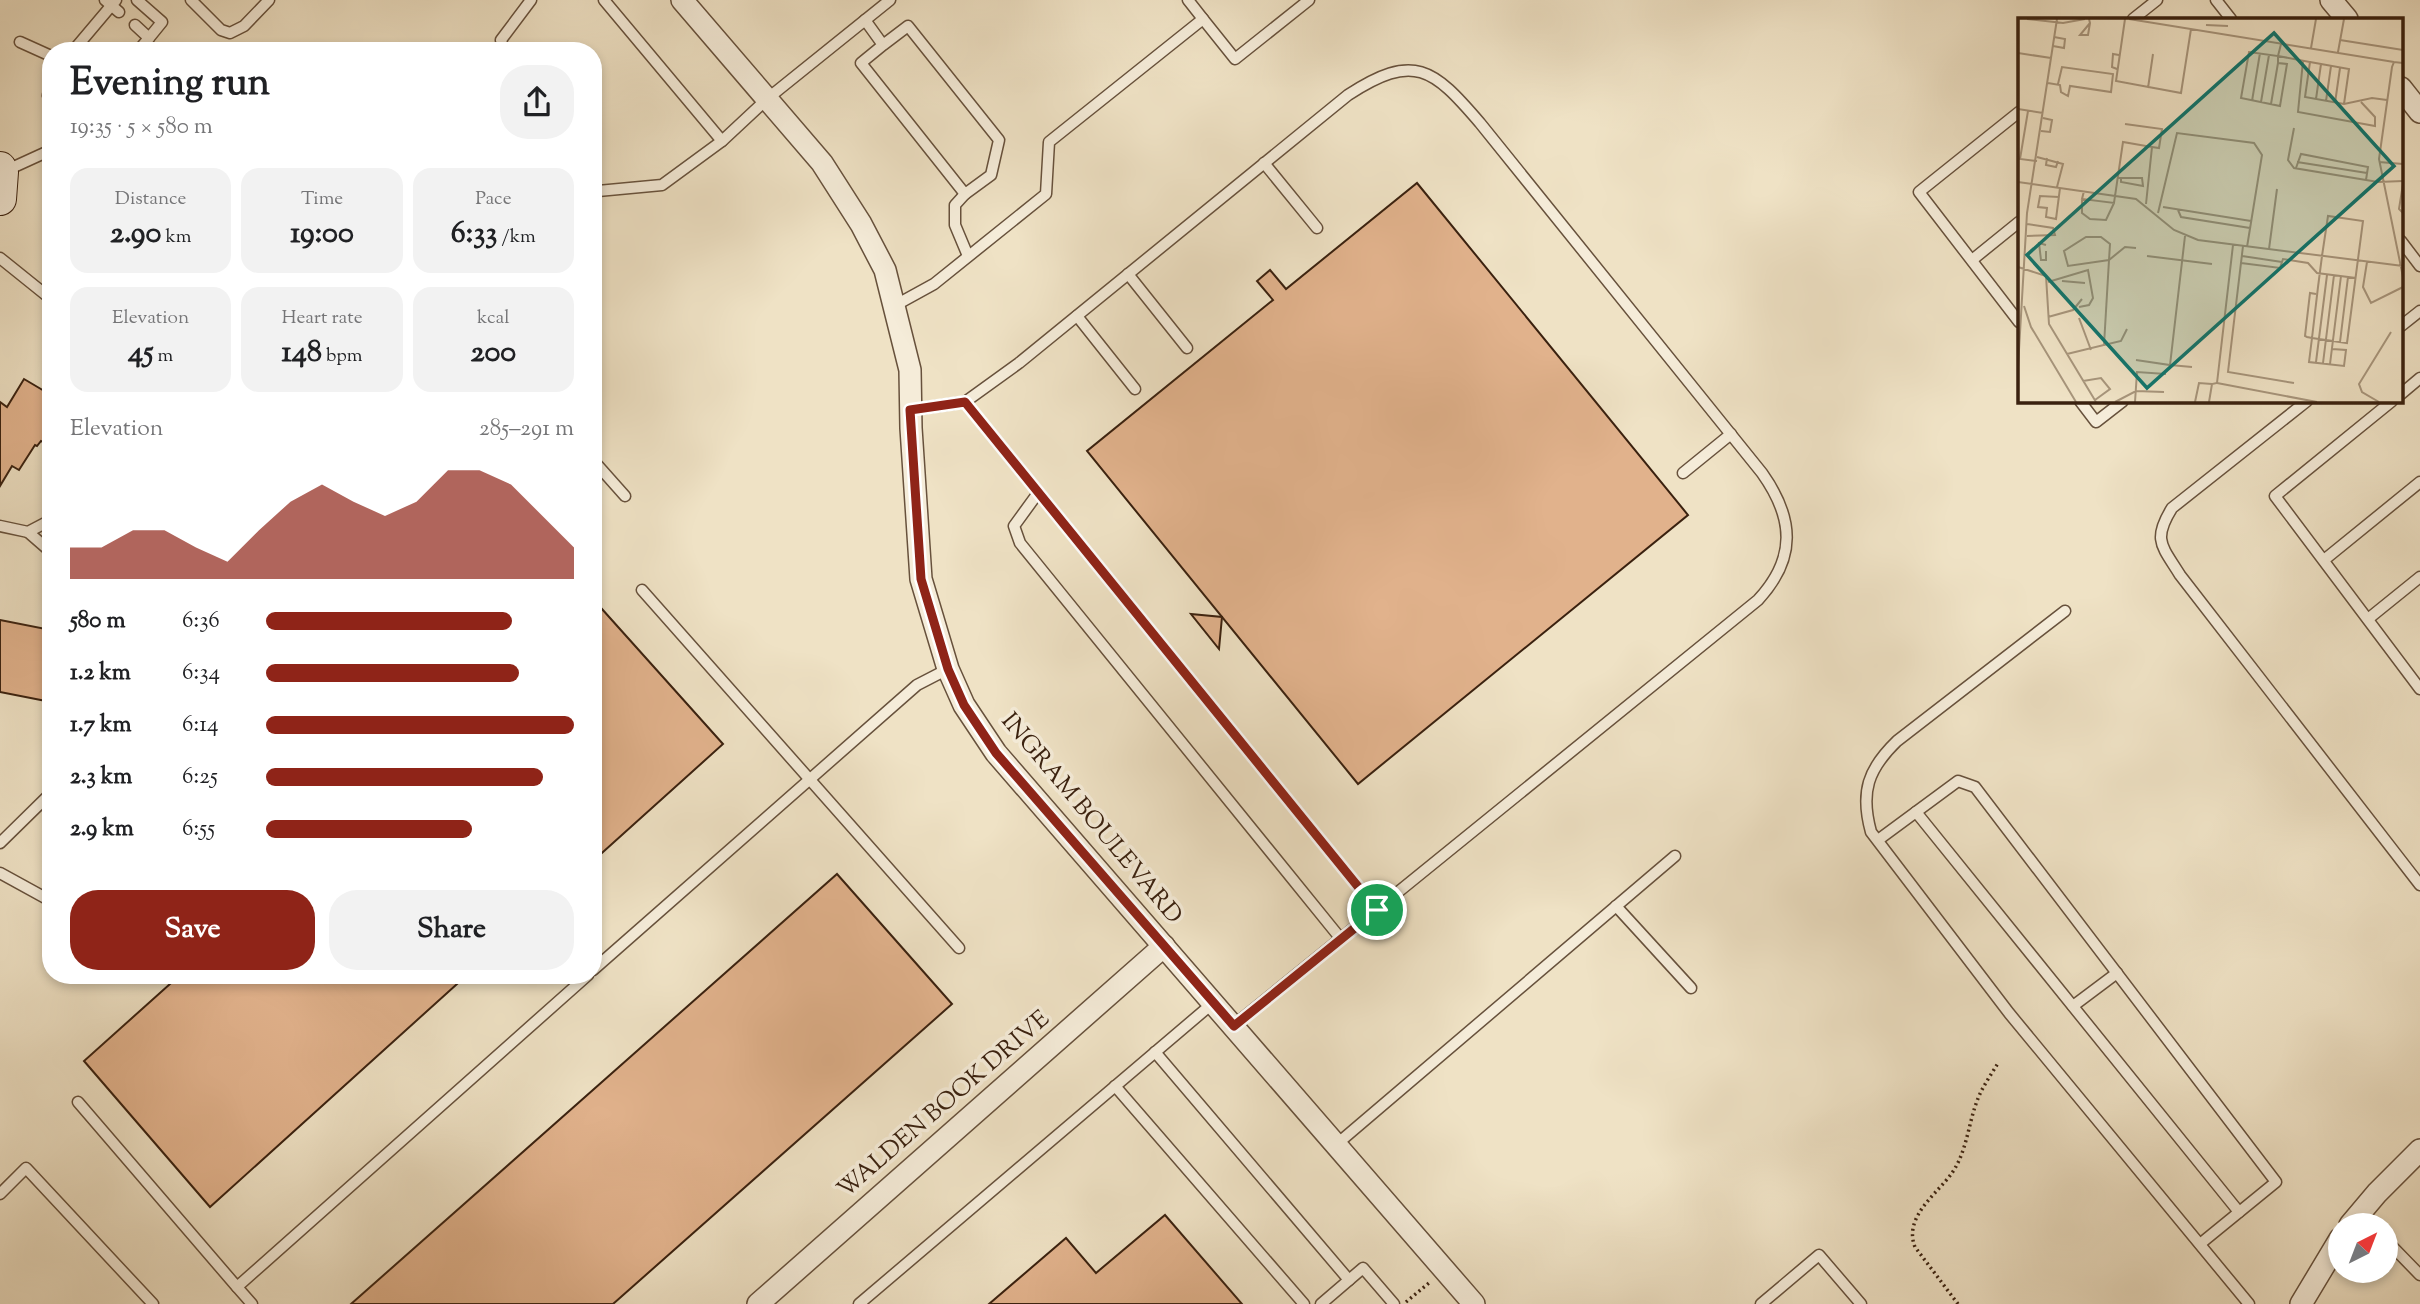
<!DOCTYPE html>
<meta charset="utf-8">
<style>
:root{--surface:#fff;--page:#f2f2f2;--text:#202124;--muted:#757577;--accent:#8f2418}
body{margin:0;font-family:"Sorts Mill Goudy",serif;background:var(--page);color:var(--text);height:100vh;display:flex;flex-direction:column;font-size:26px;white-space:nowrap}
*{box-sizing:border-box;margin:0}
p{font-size:23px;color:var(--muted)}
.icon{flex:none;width:38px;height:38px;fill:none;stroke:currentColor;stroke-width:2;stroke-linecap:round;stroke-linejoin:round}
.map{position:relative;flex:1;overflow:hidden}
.drawer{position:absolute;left:42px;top:42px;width:560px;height:942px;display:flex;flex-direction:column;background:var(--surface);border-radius:28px;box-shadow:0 4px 10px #0003}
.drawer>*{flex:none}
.needle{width:46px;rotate:42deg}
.tools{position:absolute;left:2328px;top:1213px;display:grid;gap:14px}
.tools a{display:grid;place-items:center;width:70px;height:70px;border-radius:50%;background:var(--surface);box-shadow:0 4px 10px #0003;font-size:35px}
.pin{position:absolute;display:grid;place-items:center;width:60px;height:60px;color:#fff;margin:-30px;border:4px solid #fff;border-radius:50%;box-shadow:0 2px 7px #0007}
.round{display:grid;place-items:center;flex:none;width:74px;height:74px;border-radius:28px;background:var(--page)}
.overview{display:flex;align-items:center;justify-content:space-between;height:119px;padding:0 28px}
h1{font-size:38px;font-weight:700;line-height:52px}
.figures{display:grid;grid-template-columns:repeat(3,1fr);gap:10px;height:119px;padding:7px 28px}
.figures div{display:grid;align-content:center;border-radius:18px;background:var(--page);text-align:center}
.figures b{font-size:30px;font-weight:700}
.figures small{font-size:19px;font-weight:400}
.figures p{font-size:19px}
.chart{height:196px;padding:14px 28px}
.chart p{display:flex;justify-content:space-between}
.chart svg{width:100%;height:126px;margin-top:7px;fill:var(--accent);opacity:.7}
.button{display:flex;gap:14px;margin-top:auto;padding:14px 28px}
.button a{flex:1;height:80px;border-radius:28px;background:var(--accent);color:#fff;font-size:28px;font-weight:700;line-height:80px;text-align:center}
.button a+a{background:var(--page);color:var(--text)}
ul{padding:0 28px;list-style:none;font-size:23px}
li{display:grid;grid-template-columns:112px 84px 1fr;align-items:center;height:52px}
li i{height:18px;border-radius:9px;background:var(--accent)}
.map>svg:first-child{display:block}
</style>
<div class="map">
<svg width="2420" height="1304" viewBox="0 0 2420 1304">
<rect width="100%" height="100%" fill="#efe2c5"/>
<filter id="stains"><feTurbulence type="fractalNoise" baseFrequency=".00286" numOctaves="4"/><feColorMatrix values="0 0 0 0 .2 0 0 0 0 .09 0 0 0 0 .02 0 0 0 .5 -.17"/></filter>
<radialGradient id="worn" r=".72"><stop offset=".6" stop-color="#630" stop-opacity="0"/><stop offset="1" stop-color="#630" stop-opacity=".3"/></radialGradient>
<g fill="#e1b28c" stroke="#3a210f" stroke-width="2">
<path d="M1417 183 1688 515 1358 784 1087 451 1273 300 1257 281 1270 270 1286 289Z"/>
<path d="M24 379 51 395V447L41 441 37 446 35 445 19 470 12 466 0 486V402L7 407Z"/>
<path d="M593 599 723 744 593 861Z"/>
<path d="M1191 614 1222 617 1219 649Z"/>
<path d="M0 620 51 630V702L0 692Z"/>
<path d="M837 874 952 1004 613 1304H351Z"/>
<path d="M180 975H467L210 1207 84 1061Z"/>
<path d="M1165 1215 1242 1304H989L1066 1238 1096 1273Z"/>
</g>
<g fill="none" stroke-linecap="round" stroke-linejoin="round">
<g stroke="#67513c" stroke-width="13">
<g id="lane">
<path d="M105 0 119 12"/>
<path d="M137 0 162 22 149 38"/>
<path d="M191 0 221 30 230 33 244 26 269 0"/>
<path d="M604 0 722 141 767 99 890 0"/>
<path d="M2216 0 2231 19"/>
<path d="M1203 19 1235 59 1309 0"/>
<path d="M2133 19 2157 0"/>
<path d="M865 20 883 45 908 26 999 140 991 175 965 194 861 63 883 45"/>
<path d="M135 25 149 38 138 51"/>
<path d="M20 42 51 56"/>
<path d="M73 51 116 0"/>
<path d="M504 51 501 40 531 0"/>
<path d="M51 83 48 95 51 97"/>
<path d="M2019 112 1919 192 2019 322"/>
<path d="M1264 163 1317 228"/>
<path d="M5 171 51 150"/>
<path d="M593 186 598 191 662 185 722 141"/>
<path d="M965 194 955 205V225L968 256"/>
<path d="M2401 241 2420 266"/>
<path d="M0 258 51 299"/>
<path d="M1972 260 2019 222"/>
<path d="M1128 274 1187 348"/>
<path d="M894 306 934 284 1046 194 1049 142 1203 19 1188 0"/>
<path d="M1077 316 1135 389"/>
<path d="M2401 326 2420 311"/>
<path d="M2401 394 2420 378"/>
<path d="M2080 401 2096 422 2123 401"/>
<path d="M2307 401 2172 508C2152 540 2162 546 2180 575L2420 885"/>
<path d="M2392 401 2275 496 2420 689"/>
<path d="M965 402 1377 910"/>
<path d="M910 410 965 402 1019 363 1348 95C1414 52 1433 68 1480 123L1762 473C1794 518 1797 558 1758 600L1233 1026"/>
<path d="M593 460 625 496"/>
<path d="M1683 473 1731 434"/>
<path d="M1038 493 1014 526 1020 543 1341 939"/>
<path d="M0 526 28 532 51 520"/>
<path d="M28 532 51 552"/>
<path d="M2324 560 2420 482"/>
<path d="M642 590 959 948"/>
<path d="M2065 611 1897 741C1868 769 1860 792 1871 832L2009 1013 2249 1304"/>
<path d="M2368 619 2420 577"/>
<path d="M1916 812 2239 1212"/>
<path d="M1878 840 1958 781 1975 787 2276 1182 2200 1244"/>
<path d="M0 843 51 793"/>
<path d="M0 873 51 901"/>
<path d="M1616 906 1691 988"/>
<path d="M593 970 917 685 948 669"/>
<path d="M2073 1006 2117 973"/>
<path d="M1155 1052 1349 1280"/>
<path d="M1115 1086 1304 1304"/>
<path d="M78 1102 237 1287 588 975"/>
<path d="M1337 1144 1675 856"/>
<path d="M0 1194 26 1168 153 1304"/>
<path d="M2385 1239 2420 1275"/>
<path d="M237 1287 252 1304"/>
<path d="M859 1304 1213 1003"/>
<path d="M1321 1304 1363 1268 1394 1304"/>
<path d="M1761 1304 1819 1255 1861 1304"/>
</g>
</g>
<g stroke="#67513c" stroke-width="24">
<g id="street">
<path d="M682 0 822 163 861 224 885 270 910 370 911 428 921 579 948 669 964 705 996 753 1474 1304"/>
<path d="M2331 0 2347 19"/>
<path d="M2401 88 2420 112"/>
<path d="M2350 1225 2377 1193 2420 1150"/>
<path d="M758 1304 1164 946"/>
<path d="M2301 1304 2340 1239"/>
</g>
</g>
<g stroke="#3a210f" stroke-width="34">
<path id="secondary" d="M0 168 2 172 0 199"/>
</g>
<g stroke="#3a210f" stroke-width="3.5" stroke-dasharray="2 3.5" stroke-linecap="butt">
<path d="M1406 1302 1429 1283"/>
<path d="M1958 1304 1915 1247C1903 1217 1937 1194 1952 1173 1967 1151 1968 1125 1977 1101 1982 1087 1991 1075 1998 1063"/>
</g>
<use href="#lane" stroke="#f5ecd9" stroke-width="10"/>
<use href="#street" stroke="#f5ecd9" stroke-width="21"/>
<use href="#secondary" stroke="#f5ecd9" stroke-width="32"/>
</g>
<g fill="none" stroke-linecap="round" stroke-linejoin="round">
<g stroke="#fff" stroke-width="14">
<path id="route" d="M965 402 1377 910 1234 1026 996 753 964 705 948 669 921 579 910 410Z"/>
</g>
<use href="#route" stroke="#8f2418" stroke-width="9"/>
</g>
<g text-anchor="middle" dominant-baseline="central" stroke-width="7" stroke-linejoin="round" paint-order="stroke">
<g font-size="24" fill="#3a210f" stroke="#f5ecd9">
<text transform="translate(1091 819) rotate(50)">INGRAM BOULEVARD</text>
<text transform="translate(944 1105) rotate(-41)">WALDEN BOOK DRIVE</text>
</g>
</g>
<g transform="translate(2018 18)">
<rect width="385" height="385" fill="#efe2c5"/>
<path fill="none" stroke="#a7957c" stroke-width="2" d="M9 1 45 5 67 1M71 1 72 5 70 17H62L72 5M107 1 98 63 163 75 173 11M111 1 376 44M188 7 210 8M322 22 385 32M263 26 260 38 292 44 287 79 326 86 354 80 369 82M35 28 46 30 47 21 36 19M293 30 298 1M231 34 260 38V45L269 46 262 88 223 80ZM320 34 326 1M0 35 33 40M285 43 280 94 357 108V99L343 84M292 44 331 51 326 86M385 45 376 44 374 49 361 141 385 259M99 51 94 49 95 36 101 37M30 65 42 67 43 74 50 78 52 68 93 74 95 56 44 49 40 66M130 70 135 36M298 81 303 46M234 83 242 35M308 83 313 48M243 84 251 37M317 85 322 50M253 86 260 45M0 91 25 95M10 93 2 141 19 143M107 106 144 111 141 130 134 129M276 110 270 142 276 150 360 164 385 163M23 113 32 114 34 102 25 100M19 139 45 146 39 169M29 140 28 147 38 149 40 143M279 144 349 155M361 144 385 146M278 150 283 136 350 149 348 162M99 160H124L125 168 103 164V161M0 164 118 181 156 212 180 222 385 248M385 166 381 191 385 195M66 173 64 181 96 185 105 124 134 129 128 186M41 179 22 178 20 189 29 190 28 199 38 201 42 170M64 181V195L72 201 88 202 96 185M145 189 233 203M160 192 163 199 232 210M140 195 159 115 236 125 244 137 229 229M9 218 37 217 35 210 9 206M28 227 21 225 23 242H28V233M225 228 210 354 276 365M251 231 259 171M129 238 194 246M224 238 264 244M349 244 345 269 353 285 385 269M223 245 262 250 265 241 290 245 299 255 338 260M0 249 28 258 31 306 78 384M44 263 67 265M30 264 70 252 75 280 71 287 61 289M298 276 292 275 287 318 289 319 294 320 329 325 345 203 310 198 304 238 300 269 294 320 291 344 326 348 328 332 314 331M6 288 13 309 58 384M30 299 55 292 64 281M61 300 73 332M322 324 330 259M86 327 103 323 109 311M49 336 86 327 91 242 92 226 83 219H68L46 233 50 248 91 242 107 229 118 230M118 342 152 347 167 218M298 344 309 257M305 345 316 257M312 346 323 258M152 347 174 349M0 349 9 195 39 1M65 363 83 360 92 371 77 382M199 365 299 384M97 384 118 373 146 374M117 384 119 354 148 356M177 384 181 365 194 366M191 384 194 366 199 365 215 227M361 384 344 374 341 366 373 314"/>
<path fill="#0f766e" fill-opacity="0.15" stroke="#0f766e" stroke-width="3.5" d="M256 15 376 148 129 370 9 237Z"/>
<rect width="385" height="385" fill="none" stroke="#3a210f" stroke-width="3.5"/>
</g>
<rect width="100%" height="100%" filter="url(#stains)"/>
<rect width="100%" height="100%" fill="url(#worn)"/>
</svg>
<div class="tools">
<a><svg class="needle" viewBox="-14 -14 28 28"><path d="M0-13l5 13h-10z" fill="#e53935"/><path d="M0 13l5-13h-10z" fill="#757577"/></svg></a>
</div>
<div class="pin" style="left:1377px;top:910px;background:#1e9e55"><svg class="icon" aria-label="arrive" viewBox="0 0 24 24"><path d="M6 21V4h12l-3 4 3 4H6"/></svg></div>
<section class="drawer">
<div class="overview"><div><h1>Evening run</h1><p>19:35 · 5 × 580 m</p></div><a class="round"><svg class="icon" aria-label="share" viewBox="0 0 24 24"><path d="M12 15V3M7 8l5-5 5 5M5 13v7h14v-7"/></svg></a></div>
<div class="figures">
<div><p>Distance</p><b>2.90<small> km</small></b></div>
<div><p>Time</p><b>19:00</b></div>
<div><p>Pace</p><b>6:33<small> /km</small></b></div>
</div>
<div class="figures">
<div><p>Elevation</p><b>45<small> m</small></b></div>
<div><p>Heart rate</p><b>148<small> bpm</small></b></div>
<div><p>kcal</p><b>200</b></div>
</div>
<div class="chart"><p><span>Elevation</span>285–291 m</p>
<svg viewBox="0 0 160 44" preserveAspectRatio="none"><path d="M0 44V33L10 33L20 27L30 27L40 33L50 38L60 27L70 17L80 11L90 17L100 22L110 17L120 6L130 6L140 11L150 22L160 33V44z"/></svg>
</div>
<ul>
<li><b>580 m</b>6:36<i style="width:80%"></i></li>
<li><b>1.2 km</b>6:34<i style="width:82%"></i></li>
<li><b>1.7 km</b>6:14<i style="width:100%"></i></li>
<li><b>2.3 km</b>6:25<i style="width:90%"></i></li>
<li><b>2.9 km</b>6:55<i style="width:67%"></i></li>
</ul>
<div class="button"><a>Save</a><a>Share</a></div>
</section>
</div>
